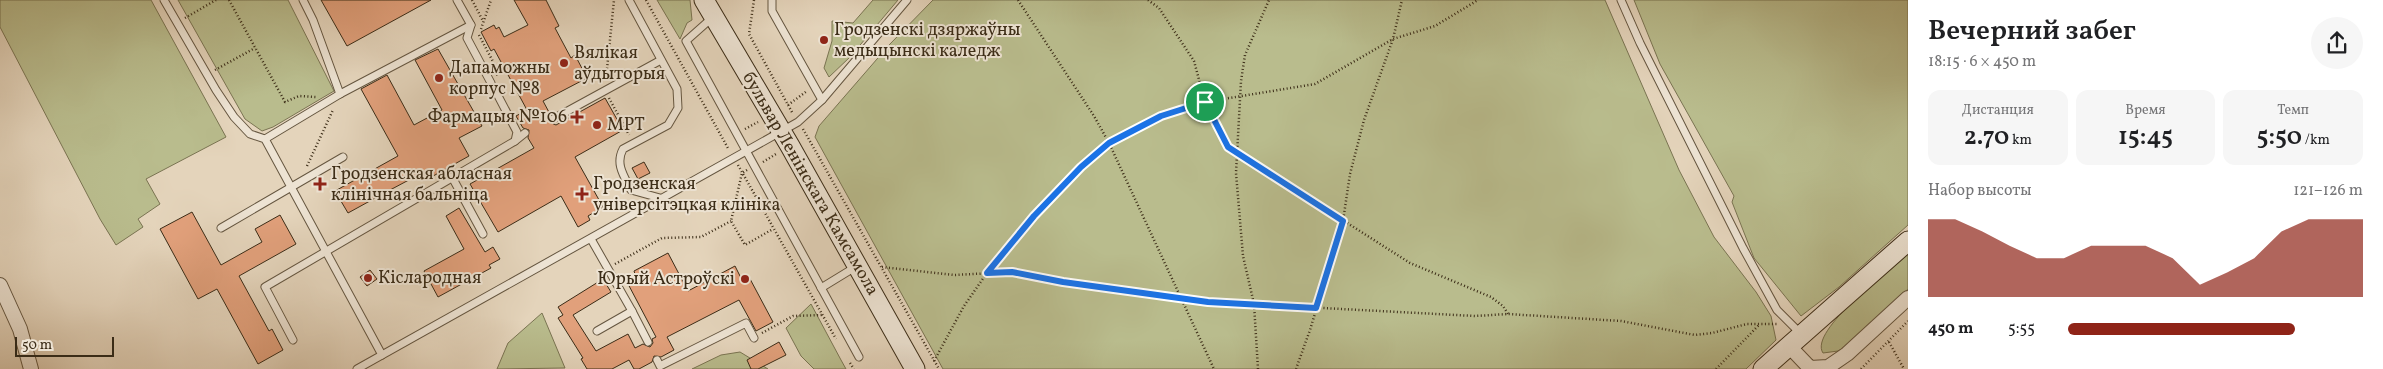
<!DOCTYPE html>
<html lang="ru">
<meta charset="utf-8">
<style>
:root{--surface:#fff;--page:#f6f6f6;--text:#202124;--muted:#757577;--accent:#8f2418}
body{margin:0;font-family:Vollkorn,serif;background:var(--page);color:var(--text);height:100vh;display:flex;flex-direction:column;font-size:19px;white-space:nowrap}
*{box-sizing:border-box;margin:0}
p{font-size:16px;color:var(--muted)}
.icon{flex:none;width:28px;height:28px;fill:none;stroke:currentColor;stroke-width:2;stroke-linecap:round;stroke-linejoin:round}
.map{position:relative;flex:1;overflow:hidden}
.drawer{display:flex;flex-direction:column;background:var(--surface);width:475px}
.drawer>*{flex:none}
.scale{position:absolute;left:15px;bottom:12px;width:99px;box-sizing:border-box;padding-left:5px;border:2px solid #3b2c17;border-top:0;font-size:14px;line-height:18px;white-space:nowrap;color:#3b2c17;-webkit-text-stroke:4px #ede3d3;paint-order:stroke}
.pin{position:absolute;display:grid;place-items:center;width:42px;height:42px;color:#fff;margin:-21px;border:2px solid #fff;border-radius:50%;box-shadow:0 1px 5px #0007}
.round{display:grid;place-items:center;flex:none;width:52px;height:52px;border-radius:26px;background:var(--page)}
.headline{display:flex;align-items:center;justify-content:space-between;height:85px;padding:0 20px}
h1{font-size:28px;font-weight:600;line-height:38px}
.metrics{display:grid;grid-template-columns:repeat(3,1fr);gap:8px;height:85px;padding:5px 20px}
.metrics div{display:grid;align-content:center;border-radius:12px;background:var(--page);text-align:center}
.metrics b{font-size:25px;font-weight:600}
.metrics small{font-size:14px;font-weight:400}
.metrics p{font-size:14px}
.chart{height:140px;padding:10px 20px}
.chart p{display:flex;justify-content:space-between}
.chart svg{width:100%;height:90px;margin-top:5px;fill:var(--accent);opacity:.7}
ul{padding:0 20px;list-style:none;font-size:16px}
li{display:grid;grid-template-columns:80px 60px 1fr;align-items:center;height:38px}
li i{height:12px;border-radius:6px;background:var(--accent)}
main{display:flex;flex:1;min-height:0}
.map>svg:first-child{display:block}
</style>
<main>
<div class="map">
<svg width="1908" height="369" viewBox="0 0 1908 369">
<rect width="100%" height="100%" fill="#e4d4bb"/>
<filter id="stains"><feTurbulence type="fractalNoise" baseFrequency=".004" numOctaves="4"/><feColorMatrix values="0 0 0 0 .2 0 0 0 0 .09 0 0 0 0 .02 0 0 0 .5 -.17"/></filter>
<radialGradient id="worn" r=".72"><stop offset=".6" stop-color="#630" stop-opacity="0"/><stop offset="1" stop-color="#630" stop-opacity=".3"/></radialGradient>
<g fill="#b9bc8d" stroke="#7a7452">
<path d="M0 0H151L226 137 146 179 160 204 138 219 143 227 116 245 100 219 0 27Z"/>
<path d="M178 0H288L334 91 273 127 262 131 245 119Z"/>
<path d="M657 0H690L692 20 687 23 680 39Z"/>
<path d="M873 0H898L850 57 829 77 824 68 832 41V21L853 23Z"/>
<path d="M933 0H1605L1679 170 1714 237 1756 292 1771 316 1776 340 1746 369H943L815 137 819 126 890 44Z"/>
<path d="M1634 0H1908V225L1839 287 1801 316 1754 258 1732 202 1734 196 1660 64Z"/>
<path d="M1908 254V289L1845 347 1838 351 1823 353C1808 331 1892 268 1908 254Z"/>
<path d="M811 304 841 360 846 369H814L801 356 786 328Z"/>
<path d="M542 313 565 368 497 369 508 343Z"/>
<path d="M740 352 768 369H692L721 355Z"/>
</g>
<g fill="#e1a07b" stroke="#3b2c17">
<path d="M321 0H431L347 46Z"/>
<path d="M514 0H546L559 26 555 28 571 58 575 55 587 78 543 101 550 114 549 122 556 125 605 98 623 130 575 157 603 207 588 216 590 220 578 227 561 196 498 232 470 184 534 148 528 138 529 130 523 128 516 116 527 110 494 49 491 51 481 32 494 25 496 29 499 27 504 37 528 25Z"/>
<path d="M438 49 482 126 459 138 469 156 426 180 422 173 390 190 393 196 382 201 379 196 348 213 335 191 398 156 361 89 387 75 414 125 442 110 415 60Z"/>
<path d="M644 162 650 173 638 179 632 168Z"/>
<path d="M459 208 485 252 493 247 500 259 489 265 491 268 438 297 424 271 464 249 446 216Z"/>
<path d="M192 212 221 265 262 242 255 229 280 215 296 244 239 276 269 331 272 329 283 350 258 364 217 289 198 299 160 229Z"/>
<path d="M668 253 688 291 735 266 742 280 749 277 773 322 756 331 739 300 667 337 674 350 661 357 654 356 652 362 639 369H634L629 360 612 369H587L581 359 583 358 558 318 563 315 558 307 603 279 611 292 573 315 596 351 628 334 635 348 643 344 650 347 653 343 652 339 656 337 627 282 636 277 634 271Z"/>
<path d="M370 270 377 279 367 286 360 277Z"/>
<path d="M779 342 786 355 758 369H751L747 360Z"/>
</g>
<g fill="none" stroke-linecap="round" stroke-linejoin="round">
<g stroke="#655640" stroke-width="9">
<g id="lane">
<path d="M164 0 216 90 234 117 250 134 265 139 382 355"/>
<path d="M303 0 313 20 340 94"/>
<path d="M457 0 471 25 467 38 491 83"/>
<path d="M629 0 677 89 678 108 668 125 623 149C615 164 624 176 631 190L660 198"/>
<path d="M772 0V11L822 100"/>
<path d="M1621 0 1640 43 1743 248 1777 310 1801 334"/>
<path d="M713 17 686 41 859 357"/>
<path d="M553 119 661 60"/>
<path d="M265 139 340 94 471 25"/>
<path d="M515 141 525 133"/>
<path d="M452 177 483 234"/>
<path d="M221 228 343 157"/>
<path d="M591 239 632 311 597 331"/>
<path d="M821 288 857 266"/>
<path d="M632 311 648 342"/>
<path d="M293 340 265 287 515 141 517 132 495 90"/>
<path d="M657 360 660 366 746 323 754 338"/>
<path d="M357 369 798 122 822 100 907 0"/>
</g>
</g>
<g stroke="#655640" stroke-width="16">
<g id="street">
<path d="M0 285 20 329 31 369"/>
<path d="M1789 346 1810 368 1828 367 1847 354 1908 298"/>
</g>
</g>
<g stroke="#3b2c17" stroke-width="21">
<g id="secondary">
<path d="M704 0 790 146 915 369"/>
<path d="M1763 369 1908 241"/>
</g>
</g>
<g stroke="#3b2c17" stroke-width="2.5" stroke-dasharray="1 2.5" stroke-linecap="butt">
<path d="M229 0 285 102 299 96 316 97"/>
<path d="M472 0 483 21"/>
<path d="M646 0 729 150"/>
<path d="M754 0 749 34 793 114"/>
<path d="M1018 0 1094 116 1109 143 1214 369"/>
<path d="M1148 0 1159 8 1194 61 1205 102 1228 147 1410 263 1491 297 1503 306 1508 314"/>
<path d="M185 18 216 0"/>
<path d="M481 29 491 0"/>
<path d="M479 35 499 73 496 75"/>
<path d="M215 70 255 48"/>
<path d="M606 79 614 0"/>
<path d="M609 98 629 135"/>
<path d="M788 105 807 91"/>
<path d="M745 129 758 122"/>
<path d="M803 129 939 369"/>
<path d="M763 162 776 154"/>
<path d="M738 165 836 339"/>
<path d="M307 166 333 110"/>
<path d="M747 170 742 173 731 221 745 245 773 229"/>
<path d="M615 264 662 238 701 237 731 221"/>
<path d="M882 267 954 275 1012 272 1063 282 1208 302 1475 316 1508 314 1621 321 1695 335 1712 333 1747 324H1777"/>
<path d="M762 333 793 316 822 315"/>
<path d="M1889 342 1904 369"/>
<path d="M934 361 964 306 987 273 1034 217 1081 167 1109 143 1161 116 1205 102 1315 84 1393 39 1435 26 1478 0"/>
<path d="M850 363 854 369"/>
<path d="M1258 369 1254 304 1243 256 1236 173 1241 81 1245 55 1269 0"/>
<path d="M1296 369 1310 330 1343 221 1350 174 1364 120 1393 39 1402 0"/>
<path d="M1716 369 1760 324"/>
<path d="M1861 369 1908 321"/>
</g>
<use href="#lane" stroke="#ede3d3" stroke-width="7"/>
<use href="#street" stroke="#ede3d3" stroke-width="14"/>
<use href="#secondary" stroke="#ede3d3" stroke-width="19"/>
</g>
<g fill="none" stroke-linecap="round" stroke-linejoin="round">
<g stroke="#fff" stroke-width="10">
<path id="route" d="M1205 102 1228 147 1343 221 1316 308 1208 302 1063 282 1012 272 987 273 1034 216 1081 167 1109 143 1161 116Z"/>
</g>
<use href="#route" stroke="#1a73e8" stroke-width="6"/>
</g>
<g fill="#8f2418" stroke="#ede3d3" stroke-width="2">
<circle cx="824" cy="40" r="5"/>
<circle cx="564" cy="63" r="5"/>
<circle cx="439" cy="78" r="5"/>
<path d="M574.5 109.5h5v5h5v5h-5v5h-5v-5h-5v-5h5z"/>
<circle cx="597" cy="125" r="5"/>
<path d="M317.5 176.5h5v5h5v5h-5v5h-5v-5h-5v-5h5z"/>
<path d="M579.5 186.5h5v5h5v5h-5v5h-5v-5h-5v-5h5z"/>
<circle cx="368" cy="278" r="5"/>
<circle cx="745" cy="279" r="5"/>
</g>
<g text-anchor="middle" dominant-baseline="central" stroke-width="4" stroke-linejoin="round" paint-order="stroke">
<g font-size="18" fill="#3b2c17" stroke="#ede3d3" text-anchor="start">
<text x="834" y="30">Гродзенскі дзяржаўны<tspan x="834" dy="21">медыцынскі каледж</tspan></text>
<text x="574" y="53">Вялікая<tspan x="574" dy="21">аўдыторыя</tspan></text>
<text x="449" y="68">Дапаможны<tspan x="449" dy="21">корпус №8</tspan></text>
<text x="567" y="117" text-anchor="end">Фармацыя №106</text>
<text x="607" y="125">МРТ</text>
<text x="331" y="174">Гродзенская абласная<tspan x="331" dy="21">клінічная бальніца</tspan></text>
<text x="593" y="184">Гродзенская<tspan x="593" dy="21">універсітэцкая клініка</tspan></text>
<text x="378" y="278">Кіслародная</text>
<text x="735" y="279" text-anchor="end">Юрый Астроўскі</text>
</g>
<g font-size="18" fill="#3b2c17" stroke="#ede3d3">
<text transform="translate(810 184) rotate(60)">бульвар Ленінскага Камсамола</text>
</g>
</g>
<rect width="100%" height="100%" filter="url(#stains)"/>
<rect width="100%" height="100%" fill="url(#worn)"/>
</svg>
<div class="scale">50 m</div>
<div class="pin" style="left:1205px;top:102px;background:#1e9e55"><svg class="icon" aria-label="arrive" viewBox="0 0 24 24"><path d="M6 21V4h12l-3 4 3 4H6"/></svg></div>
</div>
<section class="drawer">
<div class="headline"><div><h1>Вечерний забег</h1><p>18:15 · 6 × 450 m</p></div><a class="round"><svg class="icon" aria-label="share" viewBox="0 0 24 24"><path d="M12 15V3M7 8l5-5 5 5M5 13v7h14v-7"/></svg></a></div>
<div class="metrics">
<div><p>Дистанция</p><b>2.70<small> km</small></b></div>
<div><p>Время</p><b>15:45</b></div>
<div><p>Темп</p><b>5:50<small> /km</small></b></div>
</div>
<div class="chart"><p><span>Набор высоты</span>121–126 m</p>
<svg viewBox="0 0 160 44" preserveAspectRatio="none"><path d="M0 44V6L10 6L20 12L30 19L40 25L50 25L60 19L70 19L80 19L90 25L100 38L110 32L120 25L130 12L140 6L150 6L160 6V44z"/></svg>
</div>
<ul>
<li><b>450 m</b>5:55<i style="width:77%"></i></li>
</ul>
</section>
</main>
